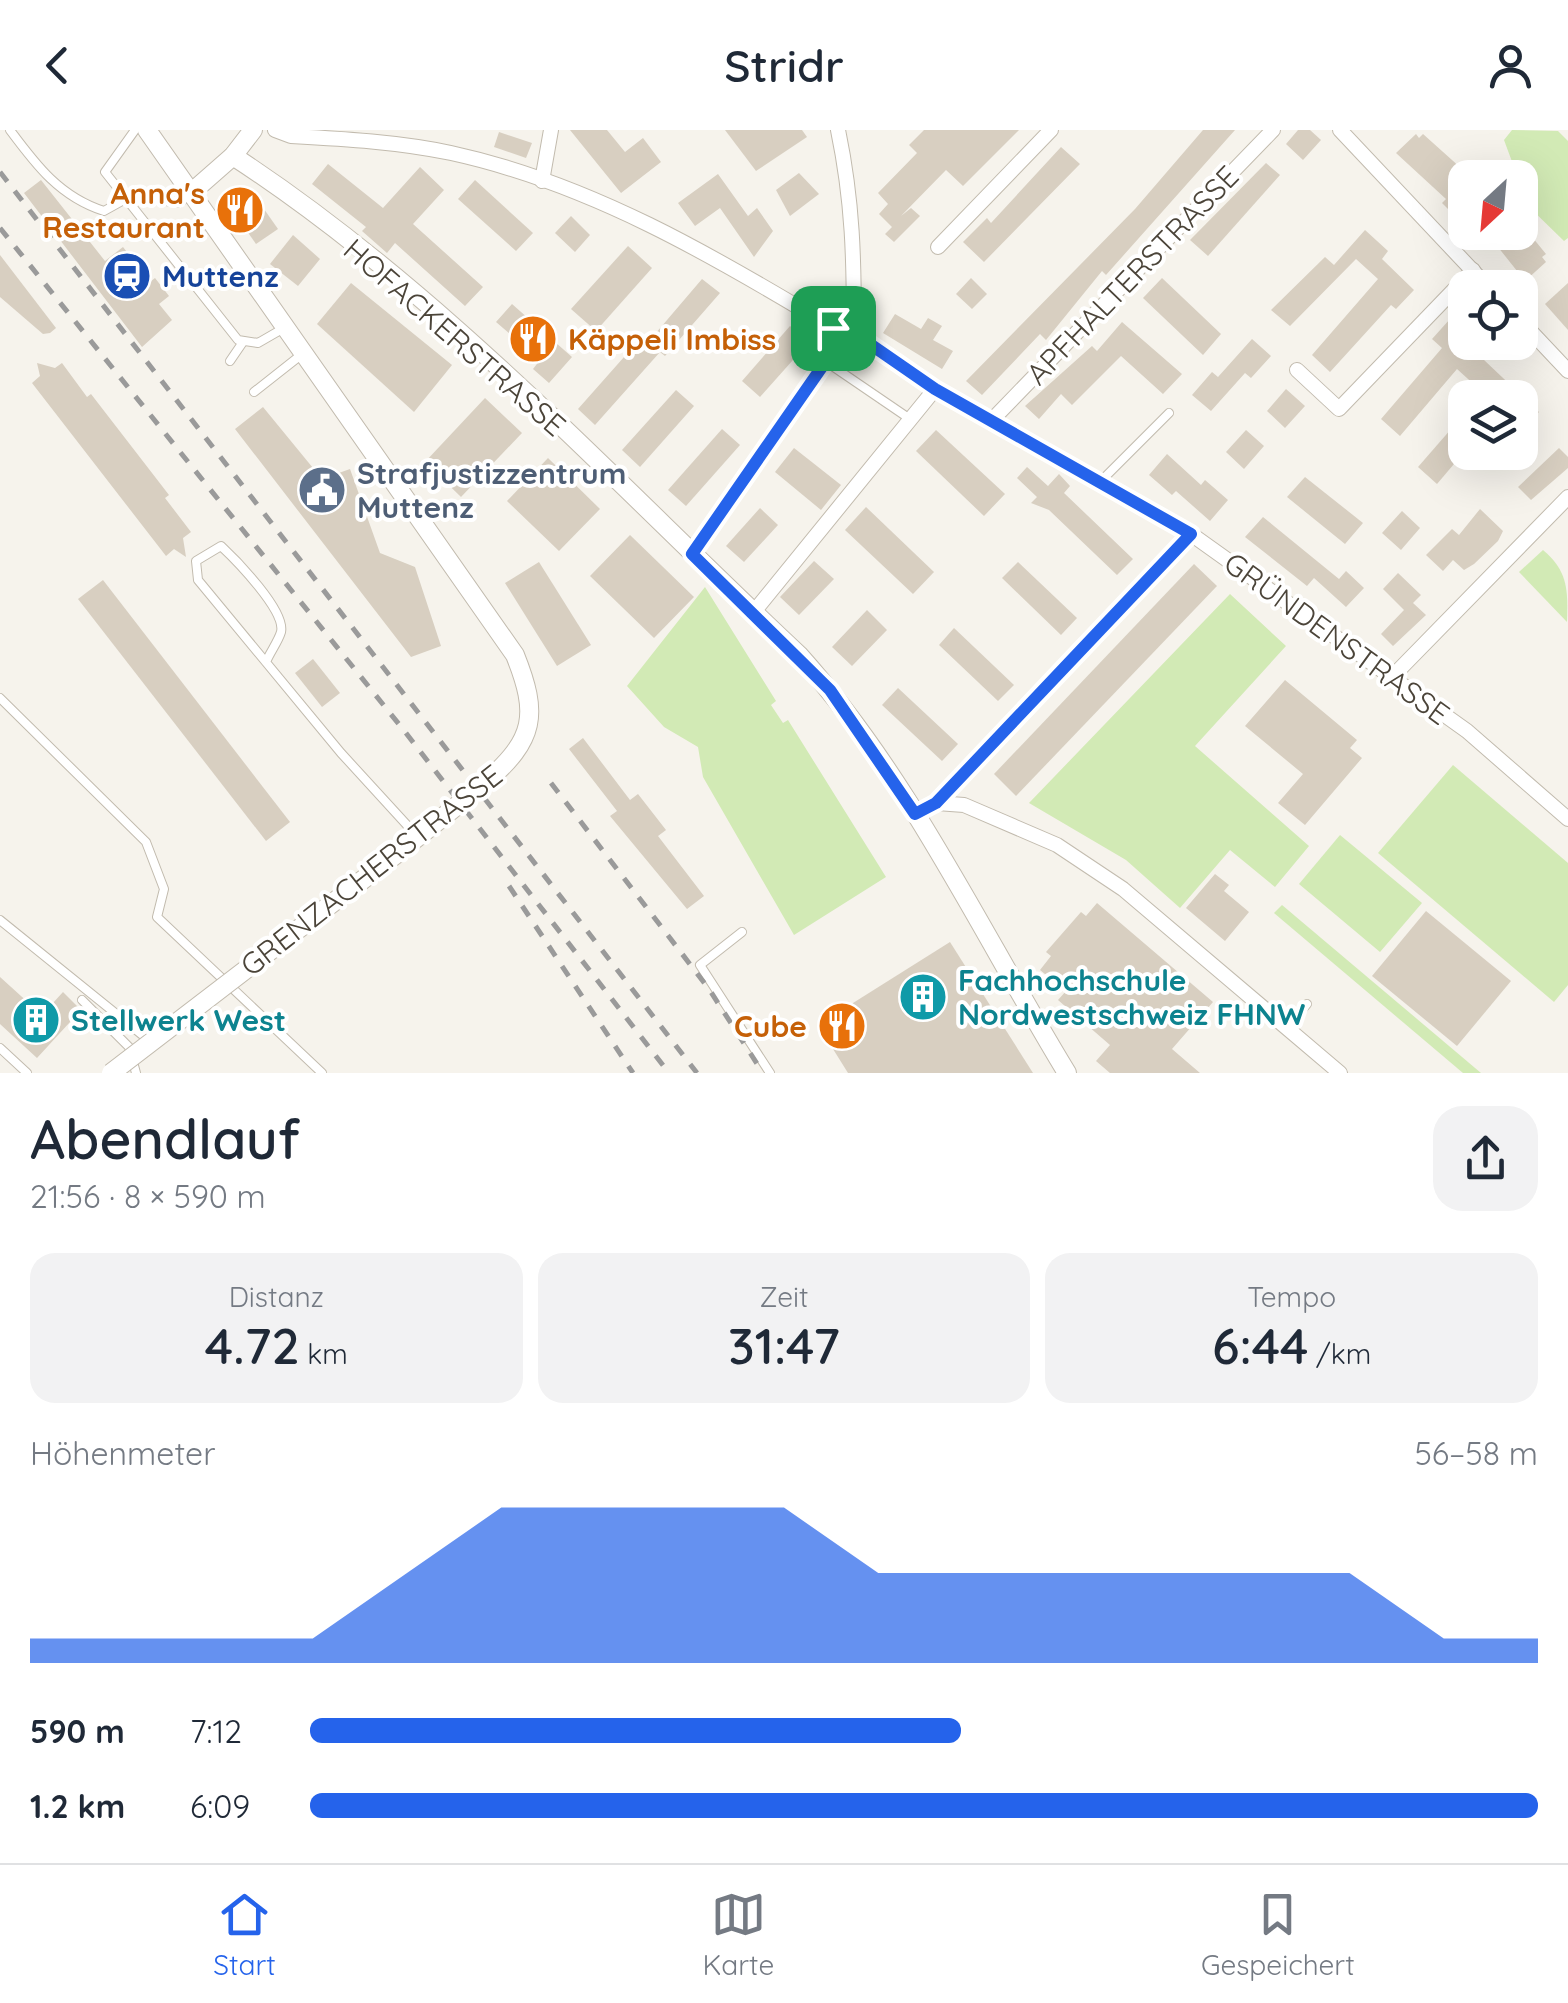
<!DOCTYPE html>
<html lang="de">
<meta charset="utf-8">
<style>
:root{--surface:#fff;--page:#f2f2f3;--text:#1f2937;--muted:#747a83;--line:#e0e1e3;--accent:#2563eb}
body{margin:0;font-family:Quicksand,sans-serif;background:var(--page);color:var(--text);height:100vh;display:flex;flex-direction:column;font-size:38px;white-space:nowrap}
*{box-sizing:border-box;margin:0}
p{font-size:32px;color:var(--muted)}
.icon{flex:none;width:55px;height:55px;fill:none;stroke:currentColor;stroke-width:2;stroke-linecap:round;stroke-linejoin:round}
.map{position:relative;height:943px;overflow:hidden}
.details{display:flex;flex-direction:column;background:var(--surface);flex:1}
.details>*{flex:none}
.needle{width:65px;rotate:206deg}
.buttons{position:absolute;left:1448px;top:30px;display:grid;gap:20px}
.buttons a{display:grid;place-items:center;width:90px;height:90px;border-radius:20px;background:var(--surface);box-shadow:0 10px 40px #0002;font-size:50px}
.pin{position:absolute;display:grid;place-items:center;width:85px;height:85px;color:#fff;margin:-42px;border-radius:20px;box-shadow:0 5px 15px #0006}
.round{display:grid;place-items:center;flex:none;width:105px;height:105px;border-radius:30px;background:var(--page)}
.headline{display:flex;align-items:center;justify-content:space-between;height:170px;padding:0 30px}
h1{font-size:55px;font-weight:600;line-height:75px}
.figures{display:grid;grid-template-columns:repeat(3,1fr);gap:15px;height:170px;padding:10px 30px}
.figures div{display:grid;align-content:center;border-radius:25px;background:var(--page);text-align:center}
.figures b{font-size:50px;font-weight:600}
.figures small{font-size:28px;font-weight:400}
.figures p{font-size:28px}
.chart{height:280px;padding:20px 30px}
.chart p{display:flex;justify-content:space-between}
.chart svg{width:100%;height:180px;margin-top:10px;fill:var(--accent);opacity:.7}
ul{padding:0 30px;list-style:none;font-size:32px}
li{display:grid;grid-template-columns:160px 120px 1fr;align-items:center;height:75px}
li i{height:25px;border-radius:12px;background:var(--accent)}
header{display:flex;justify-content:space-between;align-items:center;height:130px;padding:0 30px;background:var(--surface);font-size:45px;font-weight:600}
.tabs{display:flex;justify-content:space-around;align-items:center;height:140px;border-top:2px solid var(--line);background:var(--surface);font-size:28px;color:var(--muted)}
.tabs a{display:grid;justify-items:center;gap:5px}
.tabs .active{color:var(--accent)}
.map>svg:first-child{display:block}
</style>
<header><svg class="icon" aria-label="back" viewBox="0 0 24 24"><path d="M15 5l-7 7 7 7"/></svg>Stridr<svg class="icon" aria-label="person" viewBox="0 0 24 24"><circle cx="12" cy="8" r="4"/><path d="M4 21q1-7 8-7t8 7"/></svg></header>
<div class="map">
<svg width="1568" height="943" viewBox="0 0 1568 943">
<rect width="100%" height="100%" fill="#f6f3ec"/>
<g fill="#d2eab5">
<path d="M1512 0 1558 1 1568 11V108L1564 111 1520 68V48L1506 47 1514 37 1504 10Z"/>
<path d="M1543 420C1568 441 1568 460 1567 492L1519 442Z"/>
<path d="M705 457 776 571 771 575 783 593 788 590 886 747 794 805 703 647 698 617 664 597 627 556Z"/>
<path d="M1230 464 1286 516 1195 616 1309 716 1275 757 1230 720 1180 778 1126 730 1029 673Z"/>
<path d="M1453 635 1568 733V855L1554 872 1378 723Z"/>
<path d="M1340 705 1422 773 1380 822 1299 754Z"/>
<path d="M1282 775 1481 943H1463L1274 783Z"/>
</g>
<g fill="#d8cfc1">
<path d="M570 0H607L625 22 643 8 661 32 621 63Z"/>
<path d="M725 0H802L807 7 756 41Z"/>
<path d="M924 0H1019L963 56 946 40 901 86 911 78 920 86 894 112 885 104 892 97 879 84 888 74 878 63 917 23 909 15Z"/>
<path d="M1203 0H1235L1106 145 1102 141 1046 210 1040 204 982 265 966 251 1135 79Z"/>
<path d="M1298 0H1310L1321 10 1303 30 1286 14Z"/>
<path d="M499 2 532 13 526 28 494 17Z"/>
<path d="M1416 4 1419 8 1423 4 1462 39 1465 83 1458 89 1442 73 1446 69 1396 23Z"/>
<path d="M1061 17 1080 34 984 132 963 112 987 88 991 93Z"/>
<path d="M1266 33 1280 45 1208 126 1190 110Z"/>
<path d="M328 34 383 78 420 37 444 60 413 94 483 157 465 176 395 113 387 123 362 101 366 97 312 54Z"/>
<path d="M799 43 819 64 790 86 776 60Z"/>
<path d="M718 44 748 86 757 78 773 101 754 127 720 78 695 96 678 73Z"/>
<path d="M41 50 105 131 123 117 150 152 155 148 169 166 159 174 172 190 142 217 24 63Z"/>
<path d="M475 50 533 103 516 121 458 69Z"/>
<path d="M252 62 278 99 256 114 230 77Z"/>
<path d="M571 86 590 105 575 122 555 103Z"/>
<path d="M1365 100 1388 121 1382 129 1414 160 1396 179 1391 175 1330 242 1312 225 1378 149 1356 129 1290 196 1271 180 1325 127 1334 135Z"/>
<path d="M1486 102H1528L1546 124 1542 127 1546 132 1525 151Z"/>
<path d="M293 105 320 129 298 156 270 134Z"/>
<path d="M628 116 652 138 596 201 571 179Z"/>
<path d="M0 125 56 198 50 203 43 204 0 167Z"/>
<path d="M971 148 987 164 972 179 956 164Z"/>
<path d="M1162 148 1221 204 1203 225 1143 168Z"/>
<path d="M702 149 720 163 665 226 660 222 595 295 578 279 632 218 638 224Z"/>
<path d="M351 153 452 235 414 282 317 194Z"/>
<path d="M1568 153V200L1545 174Z"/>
<path d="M512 174 572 227 549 253 533 239 540 230 496 192Z"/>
<path d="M895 184 921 199 928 188 942 196 933 210 953 221 942 239 883 203Z"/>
<path d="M1450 189 1465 202V212L1539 282 1520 304V268H1489L1457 239 1400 306 1381 289 1442 218 1432 209Z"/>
<path d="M1122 192 1182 244 1163 264 1121 226 1072 275 1061 264 1039 289 1025 276 1092 216 1097 221Z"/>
<path d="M790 196 809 212 760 267 742 251Z"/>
<path d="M1252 209 1271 226 1251 248 1245 243 1211 281 1192 265 1212 242 1218 247Z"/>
<path d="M37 233 55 238 62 233 87 267 91 264 169 365 165 368 191 402 183 408 186 427 174 419 166 426 32 253 40 246Z"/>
<path d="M1286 259 1305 276 1285 298 1267 281Z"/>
<path d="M676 260 694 276 640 337 622 320Z"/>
<path d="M485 268 522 303 461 367 425 332Z"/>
<path d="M263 277 322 349 350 339 380 423 415 437 441 516 411 527 235 299Z"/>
<path d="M1465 283V321L1437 354 1418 337Z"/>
<path d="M722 299 740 315 686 376 668 360Z"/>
<path d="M936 300 1005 364 984 386 916 321Z"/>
<path d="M1246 300 1264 316 1244 339 1226 322Z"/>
<path d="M794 318 841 355 821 380 775 342Z"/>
<path d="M1559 318 1568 327V338L1531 370 1518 357Z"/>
<path d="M1167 324 1201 355 1205 350 1228 370 1210 391 1176 361 1172 365 1149 345Z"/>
<path d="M548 328 600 379 559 421 507 371Z"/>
<path d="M1027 337 1048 356 1059 344 1070 356 1064 363 1133 429 1117 445 1049 380 1031 373 1037 367 1017 348Z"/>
<path d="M1305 347 1363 393 1345 414 1287 367Z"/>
<path d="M866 377 934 442 913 464 845 400Z"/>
<path d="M760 378 778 395 744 432 726 416Z"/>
<path d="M1480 379 1503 401 1498 411 1474 434 1464 440 1453 430 1443 441 1426 425 1452 399 1459 405Z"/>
<path d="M1402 381 1420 398 1401 420 1382 403Z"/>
<path d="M1263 387 1339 449 1346 441 1364 458 1346 477 1314 448 1307 456 1245 407Z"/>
<path d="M630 405 694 467 654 508 590 446Z"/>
<path d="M814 431 834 449 799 485 780 467Z"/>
<path d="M539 432 591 515 557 536 505 453Z"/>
<path d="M1018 432 1077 488 1061 505 1002 448Z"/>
<path d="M1194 434 1217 456 1016 666 994 644Z"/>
<path d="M1398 443 1421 465 1413 473 1426 485 1393 516 1381 504 1404 480 1383 459Z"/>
<path d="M103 450 290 692 266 711 78 469Z"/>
<path d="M867 480 887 500 852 536 832 517Z"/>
<path d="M954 498 1014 555 998 571 939 515Z"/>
<path d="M313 529 340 563 322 577 295 543Z"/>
<path d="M1285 550 1357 610 1350 618 1362 628 1305 695 1278 673 1303 644 1245 596Z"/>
<path d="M898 558 958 614 942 631 882 575Z"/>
<path d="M583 608 630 670 638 664 666 700 658 706 704 766 687 779 610 686 617 681 569 619Z"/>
<path d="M1215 744 1229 755 1224 761 1249 782 1225 811 1186 778Z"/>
<path d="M1097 773 1213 872 1172 919 1200 943H1110L1096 931 1110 915 1058 870 1066 861 1040 840 1051 826 1046 822 1081 782 1086 786Z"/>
<path d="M1426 781 1511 851 1457 916 1372 846Z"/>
<path d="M950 812 1033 943H848L818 895Z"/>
<path d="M0 847 42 885 63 862 81 880 37 928 0 894Z"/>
</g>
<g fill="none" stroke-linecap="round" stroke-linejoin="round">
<g stroke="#c2bbae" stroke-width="10">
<g id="service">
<path d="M10 0C36 35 60 67 104 81L131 66 180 73 189 64"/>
<path d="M135 0 105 42 238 210 258 213 284 198"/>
<path d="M230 231 243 212"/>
<path d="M825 231 910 289"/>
<path d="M254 262 301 225"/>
<path d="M1100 352 1169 283"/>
<path d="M266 532C270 522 278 512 281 502 286 481 236 430 221 416L196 431 198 450 341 623 417 706"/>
<path d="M0 568 146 712 164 759 157 787 322 943"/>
<path d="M0 790 151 912"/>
<path d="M742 802 700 835 770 943"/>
<path d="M82 870 129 917 136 943"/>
<path d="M1286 898 1307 874"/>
<path d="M0 918 27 943"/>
</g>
</g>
<g stroke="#c2bbae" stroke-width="16">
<g id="minor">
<path d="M275 0 291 6C345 9 399 12 451 23 589 53 714 126 833 198L854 203 935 259 1191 404 1467 601 1568 689"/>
<path d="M838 0C853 72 854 130 854 203"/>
<path d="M1340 0 1489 158"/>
<path d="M542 51 551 0"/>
<path d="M938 117 1051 0"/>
<path d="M1520 190 1568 241"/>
<path d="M1297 240 1339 279 1473 140"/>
<path d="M992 290 1273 0"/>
<path d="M692 424 824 234 833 198"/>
<path d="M753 483 935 259"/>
<path d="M1392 547 1568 367"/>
<path d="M937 673 1191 404"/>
<path d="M915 684 937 673 964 675 1057 715 1123 759 1340 943"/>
</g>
</g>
<g stroke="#c2bbae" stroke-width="20">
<g id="tertiary">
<path d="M147 0 515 525C539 585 535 609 486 652"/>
<path d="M233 26C443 163 617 355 799 525 910 649 981 802 1067 943"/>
<path d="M192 62 233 26 253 0"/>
<path d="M399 722 443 687"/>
</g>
</g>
<use href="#service" stroke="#fff" stroke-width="8"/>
<use href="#minor" stroke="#fff" stroke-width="14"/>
<use href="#tertiary" stroke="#fff" stroke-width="18"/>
<g stroke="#9a9a9a" stroke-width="5" stroke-dasharray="12 12" stroke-linecap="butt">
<path d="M0 42 697 943"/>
<path d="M0 98 402 598 669 943"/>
<path d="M551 653 709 859 763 943"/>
<path d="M509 756 633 943"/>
</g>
<g stroke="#c2bbae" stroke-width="20" stroke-linecap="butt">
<g id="tertiary-bridge">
<path d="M443 687 486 652"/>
<path d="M111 943 399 722"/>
</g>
</g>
<use href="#tertiary-bridge" stroke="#fff" stroke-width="18"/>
</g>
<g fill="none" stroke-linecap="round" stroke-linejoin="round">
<g stroke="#fff" stroke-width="20">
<path id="route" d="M833 198 854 203 935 259 1191 404 936 673 915 684 830 560 692 424 824 234Z"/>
</g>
<use href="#route" stroke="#2563eb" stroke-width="12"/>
</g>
<defs>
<g id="restaurant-disc" transform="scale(2.5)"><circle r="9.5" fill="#e8710a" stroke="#fff"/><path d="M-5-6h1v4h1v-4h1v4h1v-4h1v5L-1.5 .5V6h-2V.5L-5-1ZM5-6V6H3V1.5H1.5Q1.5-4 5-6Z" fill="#fff"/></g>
<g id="station-disc" transform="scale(2.5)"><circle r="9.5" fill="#1a4fb4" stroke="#fff"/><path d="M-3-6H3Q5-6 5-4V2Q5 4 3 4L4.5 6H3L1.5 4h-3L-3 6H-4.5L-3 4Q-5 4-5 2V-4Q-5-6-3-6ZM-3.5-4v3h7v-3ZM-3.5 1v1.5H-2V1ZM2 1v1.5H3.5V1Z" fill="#fff"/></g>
<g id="civic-disc" transform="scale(2.5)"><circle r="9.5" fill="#5c6f8a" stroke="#fff"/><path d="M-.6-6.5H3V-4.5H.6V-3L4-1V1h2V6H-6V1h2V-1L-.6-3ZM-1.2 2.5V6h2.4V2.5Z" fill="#fff"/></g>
<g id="building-disc" transform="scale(2.5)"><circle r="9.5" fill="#0f9aa8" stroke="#fff"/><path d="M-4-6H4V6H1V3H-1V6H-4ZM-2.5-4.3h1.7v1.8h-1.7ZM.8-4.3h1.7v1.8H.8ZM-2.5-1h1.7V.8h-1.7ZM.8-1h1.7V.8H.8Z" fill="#fff"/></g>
</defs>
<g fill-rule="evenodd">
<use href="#restaurant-disc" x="240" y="80"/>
<use href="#station-disc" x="127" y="146"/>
<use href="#restaurant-disc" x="533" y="209"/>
<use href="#civic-disc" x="322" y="360"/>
<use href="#building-disc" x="923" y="867"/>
<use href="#building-disc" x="36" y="890"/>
<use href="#restaurant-disc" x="842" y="896"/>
</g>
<g text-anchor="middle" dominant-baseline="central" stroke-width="8" stroke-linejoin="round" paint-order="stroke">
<g font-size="30" font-weight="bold" fill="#c56008" stroke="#fff" text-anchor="end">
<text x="205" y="63">Anna's<tspan x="205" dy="34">Restaurant</tspan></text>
<text x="568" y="209" text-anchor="start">Käppeli Imbiss</text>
<text x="807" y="896">Cube</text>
</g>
<g font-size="30" fill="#4b4439" stroke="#fff">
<text transform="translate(1132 145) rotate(-46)">APFHALTERSTRASSE</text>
<text transform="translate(455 207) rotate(41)">HOFACKERSTRASSE</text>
<text transform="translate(1337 508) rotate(36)">GRÜNDENSTRASSE</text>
<text transform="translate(371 740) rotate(-38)">GRENZACHERSTRASSE</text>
</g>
<g font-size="30" font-weight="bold" fill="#164399" stroke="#fff" text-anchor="start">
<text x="162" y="146">Muttenz</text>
</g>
<g font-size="30" font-weight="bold" fill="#4e5e75" stroke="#fff" text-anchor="start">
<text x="357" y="343">Strafjustizzentrum<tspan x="357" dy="34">Muttenz</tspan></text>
</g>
<g font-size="30" font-weight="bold" fill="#0d838f" stroke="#fff" text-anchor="start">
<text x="958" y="850">Fachhochschule<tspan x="958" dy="34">Nordwestschweiz FHNW</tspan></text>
<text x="71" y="890">Stellwerk West</text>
</g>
</g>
</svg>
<div class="buttons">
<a><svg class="needle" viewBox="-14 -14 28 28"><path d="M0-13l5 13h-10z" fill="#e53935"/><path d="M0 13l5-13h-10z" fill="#747a83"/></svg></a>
<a><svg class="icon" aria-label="locate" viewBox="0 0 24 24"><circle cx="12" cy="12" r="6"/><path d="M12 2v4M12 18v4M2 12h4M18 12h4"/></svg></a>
<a><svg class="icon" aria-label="layers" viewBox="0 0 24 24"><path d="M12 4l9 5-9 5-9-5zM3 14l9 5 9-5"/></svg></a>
</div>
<div class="pin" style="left:833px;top:198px;background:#1e9e55"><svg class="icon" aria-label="arrive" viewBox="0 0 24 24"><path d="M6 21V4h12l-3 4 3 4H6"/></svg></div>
</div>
<section class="details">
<div class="headline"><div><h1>Abendlauf</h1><p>21:56 · 8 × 590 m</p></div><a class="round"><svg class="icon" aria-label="share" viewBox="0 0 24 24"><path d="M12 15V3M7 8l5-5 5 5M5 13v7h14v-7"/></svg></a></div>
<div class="figures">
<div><p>Distanz</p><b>4.72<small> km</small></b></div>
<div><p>Zeit</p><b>31:47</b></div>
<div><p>Tempo</p><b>6:44<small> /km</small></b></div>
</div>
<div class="chart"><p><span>Höhenmeter</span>56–58 m</p>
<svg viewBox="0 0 160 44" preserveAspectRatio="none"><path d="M0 44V38L10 38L20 38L30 38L40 22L50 6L60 6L70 6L80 6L90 22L100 22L110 22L120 22L130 22L140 22L150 38L160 38V44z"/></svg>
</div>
<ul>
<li><b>590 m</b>7:12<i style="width:53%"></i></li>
<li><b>1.2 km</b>6:09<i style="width:100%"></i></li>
</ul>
</section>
<nav class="tabs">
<a class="active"><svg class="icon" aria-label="home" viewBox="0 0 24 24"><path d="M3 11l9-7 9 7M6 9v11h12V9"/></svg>Start</a>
<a><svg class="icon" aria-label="map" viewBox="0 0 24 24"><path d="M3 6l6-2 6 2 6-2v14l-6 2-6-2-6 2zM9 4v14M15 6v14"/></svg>Karte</a>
<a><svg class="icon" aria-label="saved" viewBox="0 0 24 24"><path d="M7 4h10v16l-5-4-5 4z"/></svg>Gespeichert</a>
</nav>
